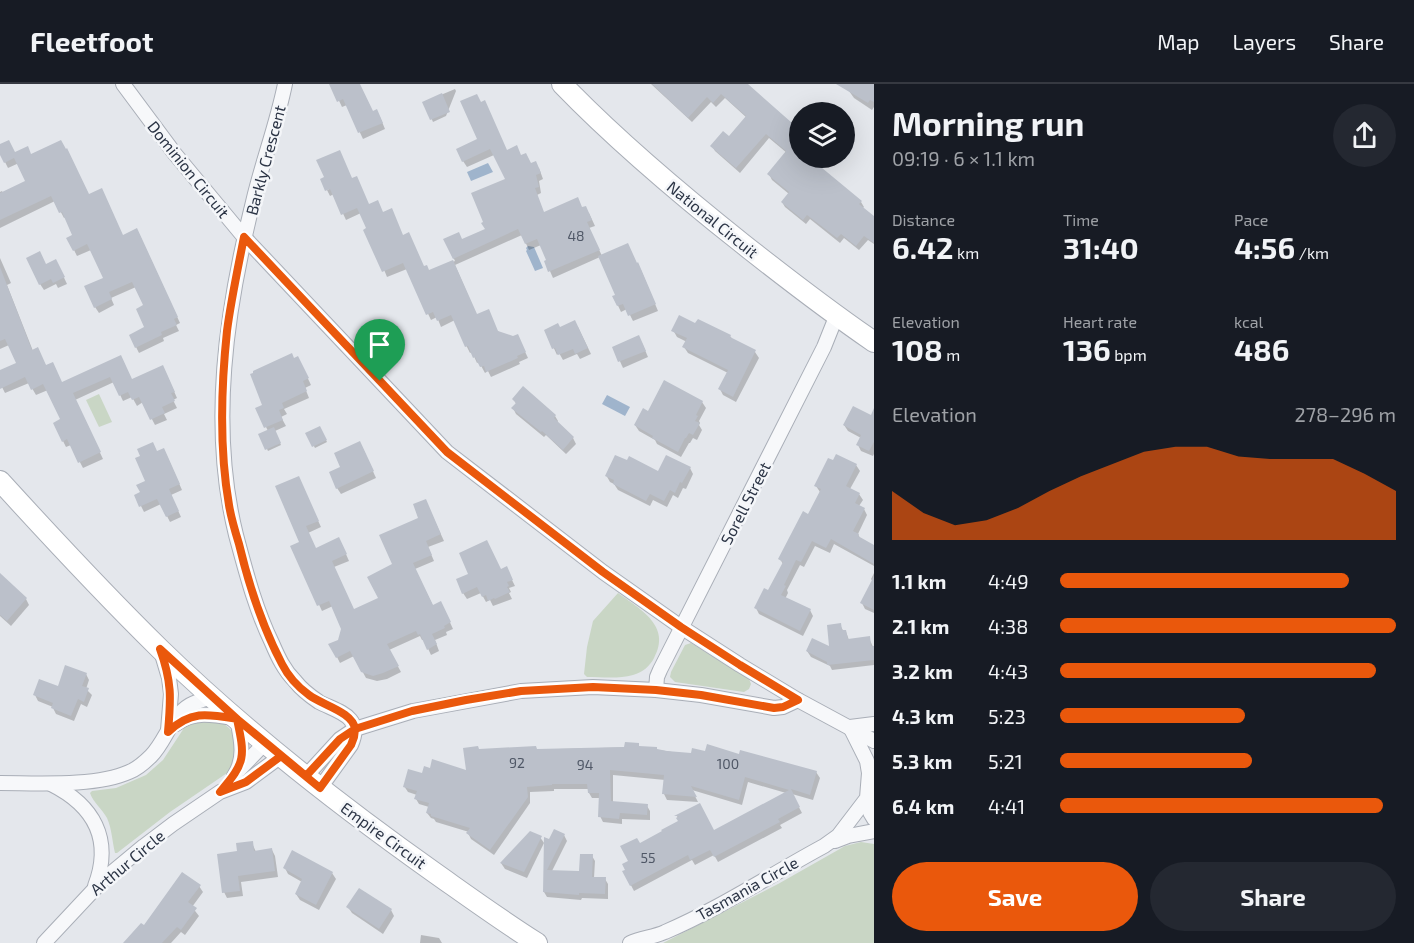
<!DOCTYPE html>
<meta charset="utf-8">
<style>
:root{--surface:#171b24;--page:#242831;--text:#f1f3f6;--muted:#9ea1a6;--line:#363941;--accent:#ea580c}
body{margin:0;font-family:"Exo 2",sans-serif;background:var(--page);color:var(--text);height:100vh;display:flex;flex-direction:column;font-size:22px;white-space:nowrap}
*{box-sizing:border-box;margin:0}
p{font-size:20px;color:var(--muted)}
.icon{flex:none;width:33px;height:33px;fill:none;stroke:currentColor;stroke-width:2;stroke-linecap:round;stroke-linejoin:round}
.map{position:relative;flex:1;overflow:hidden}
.panel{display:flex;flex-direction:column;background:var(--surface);width:540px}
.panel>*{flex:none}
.tools{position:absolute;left:789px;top:18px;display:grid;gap:12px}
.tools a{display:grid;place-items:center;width:66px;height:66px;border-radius:50%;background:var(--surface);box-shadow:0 6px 24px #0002;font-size:30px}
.pin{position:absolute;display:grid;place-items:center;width:51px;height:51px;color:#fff;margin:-62px -26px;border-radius:50% 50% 50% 0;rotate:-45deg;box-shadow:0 0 6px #0007}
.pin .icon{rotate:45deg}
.round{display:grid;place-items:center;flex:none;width:63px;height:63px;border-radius:32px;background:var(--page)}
.head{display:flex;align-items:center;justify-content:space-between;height:102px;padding:0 18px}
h1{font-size:33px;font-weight:700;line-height:45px}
.figures{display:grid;grid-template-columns:repeat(3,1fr);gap:9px;height:102px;padding:6px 18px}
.figures div{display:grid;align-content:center}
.figures b{font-size:30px;font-weight:700}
.figures small{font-size:16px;font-weight:400}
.figures p{font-size:16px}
.chart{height:168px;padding:12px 18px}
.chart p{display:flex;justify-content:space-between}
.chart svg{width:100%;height:108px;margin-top:6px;fill:var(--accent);opacity:.7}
.primary-button{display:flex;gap:12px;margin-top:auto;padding:12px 18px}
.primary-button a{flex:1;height:69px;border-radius:36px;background:var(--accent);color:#fff;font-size:24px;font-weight:700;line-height:69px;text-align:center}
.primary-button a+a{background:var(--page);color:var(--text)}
ul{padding:0 18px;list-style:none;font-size:20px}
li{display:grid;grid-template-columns:96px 72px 1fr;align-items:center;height:45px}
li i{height:15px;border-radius:8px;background:var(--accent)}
header{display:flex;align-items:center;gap:36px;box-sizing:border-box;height:84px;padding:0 30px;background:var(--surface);border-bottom:2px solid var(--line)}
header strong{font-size:28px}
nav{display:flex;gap:33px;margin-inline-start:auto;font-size:21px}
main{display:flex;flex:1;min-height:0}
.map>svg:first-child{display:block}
</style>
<header>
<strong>Fleetfoot</strong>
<nav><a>Map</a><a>Layers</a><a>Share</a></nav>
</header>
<main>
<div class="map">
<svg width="874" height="859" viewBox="0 0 874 859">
<rect width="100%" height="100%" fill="#e4e7ec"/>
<g fill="#c9d6c5">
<path d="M99 310 112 338 99 343 86 316Z"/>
<path d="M618 509C640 525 672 542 654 574 650 582 643 588 633 591 619 595 602 593 587 593L584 590 587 563 593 537Z"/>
<path d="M691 559 749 595 751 600 749 605 744 608 675 598 670 593 671 588 685 561Z"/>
<path d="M198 636 223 639 230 645 234 652 237 667 230 687 170 728 117 769H115C112 757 112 745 107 734 102 725 93 718 90 709L92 707 116 704 146 691 163 676 186 641Z"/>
<path d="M861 758 874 760V859H663L778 800 845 762Z"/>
</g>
<g fill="#9fb4cc">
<path d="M488 79 493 88 471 97 467 88Z"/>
<path d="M528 162 534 163 543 184 535 187 526 167 527 166 526 164Z"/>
<path d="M607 311 630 323 625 332 602 320Z"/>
</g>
<g fill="#0003">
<path d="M331 0H359L373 29 380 33 385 45 363 55 347 21 342 23Z"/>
<path d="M651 0H729L795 44 800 38V74H816L819 79 817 81 861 118 864 123 862 125 874 134V160L868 156 859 166 844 154 840 159 810 135 806 140 785 123 782 118 789 110 772 96 769 90 787 69 769 54 740 89 715 67 712 62 730 54 747 34 725 14 716 23 711 18 692 38Z"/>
<path d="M844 0H874V23L872 26 854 14Z"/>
<path d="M455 5 456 7 446 32 433 38 424 18Z"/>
<path d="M479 56 521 72 531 80 539 84 543 95 539 97 541 109 537 111 544 130 582 125 589 129 595 142 589 144 602 172 637 180 641 186 658 227 633 237 627 225 621 228 614 213 617 211 600 173 553 194 546 178 548 177 541 161 529 166 522 151 455 181 477 232 499 248 520 257 528 274 519 278 520 280 491 293 488 287 485 289 479 278 477 279 472 268 470 269 467 263 455 236 441 243 437 233 431 236 407 185 387 193 361 129 346 136 334 110 330 112 327 106 352 96 369 122 383 130 403 153 424 184 429 188 455 177 445 156 462 157 487 146 507 95 494 71 467 83 463 77Z"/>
<path d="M0 62 15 70 31 71 88 112 123 152H140L180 239 176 241 179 247 163 254 164 257 139 269 136 263 147 244 145 222 136 203 111 214 114 221 99 229 95 223 105 194 91 166 77 172 74 166V152L66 133 64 134 55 117 0 144V108L2 107 3 109 27 98 19 79 8 84 0 68Z"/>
<path d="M0 174 11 199 7 201 33 267 62 299 121 273 132 297 166 289 177 314 173 316 177 324 164 330 167 336 155 341 143 318 137 322 132 313 123 317 114 298 75 316 103 375 83 384 71 361 66 363 63 357 62 336 48 306 36 311 29 299 5 309 0 299V288L18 279 9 261 0 265Z"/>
<path d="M46 182 59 183 67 200 58 204 56 200 44 206 40 200Z"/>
<path d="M696 241 730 252 733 256 755 268 759 274 736 318 723 311 720 305 728 289 688 269 684 263 687 258 677 253 673 246Z"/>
<path d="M578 243 591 270 580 275 577 270 563 276 559 269 557 271 546 247 560 244Z"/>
<path d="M642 259 648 273 623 284 614 264Z"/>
<path d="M294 276 301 280 311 301 305 304 309 314 284 325 287 330 281 333 286 342 275 347 281 361 268 367 260 350 268 347 257 325 264 322Z"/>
<path d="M514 315 555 332 558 337 557 339 573 354 576 360 566 370 546 351 544 353 516 330 513 324 516 320Z"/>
<path d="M702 318 706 324 699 337 700 339 699 341 702 346 697 356 693 354 690 359H689L681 373 657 360 655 356 639 347 635 341 649 329Z"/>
<path d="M874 334V370L873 372 861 367 858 361 861 354 848 347 844 341Z"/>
<path d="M320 344 327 358 315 364 307 349Z"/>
<path d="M363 365 376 394 341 410 337 404 342 384Z"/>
<path d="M167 372 182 406 171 411 181 433 170 438 161 420 144 428 141 422 142 409 147 398Z"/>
<path d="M627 378 659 389 690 384 693 390 686 405 683 404 678 414 673 411 667 423 653 416 650 422 618 406 614 400 610 398 606 391Z"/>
<path d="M856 381 860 387 850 405 859 410 863 416 859 422 864 425 867 431 858 450 861 456 874 462V482L834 460 830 469 815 462 804 483 800 481 787 506 788 509 785 515 810 526 813 532 803 552 759 530 756 524 769 508 783 480 780 475 809 432 820 408 816 402Z"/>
<path d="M301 400 321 443 308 449 315 466 342 461 349 477 334 483 354 527 380 514 394 481 428 422 444 457 428 463 434 477 415 485 433 522 444 525 453 545 446 548 447 551 435 556 439 567 431 571 424 556H422L420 552 389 566 401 588 387 595 377 597 366 594 354 572 340 579 337 573 339 557 343 545 333 522 322 527 292 463 301 458Z"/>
<path d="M501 487 509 490 515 502 509 504 511 508 509 509 512 515 493 522 490 516 486 518 481 509 467 515 463 509Z"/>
<path d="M874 489V529L865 525 862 519 873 498 871 495Z"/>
<path d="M0 491 26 515 29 521 11 542 0 532Z"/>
<path d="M840 541 844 548H846L849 556 869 554 874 565V581L832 586 830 582 811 573 807 567 831 565Z"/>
<path d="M86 590 89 596 86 605 92 611 87 623 81 620 74 637 56 630 53 624V623L38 617 35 611 59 604Z"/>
<path d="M639 663 692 671 707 669 740 671 816 688 820 694 813 716 792 710 802 729 780 741 782 744 718 778 714 771 695 781 692 776 634 807 624 788 639 761 680 738 677 732 699 721 713 748 786 709 748 698 742 721 692 706 698 718 667 716 664 710 665 696 613 691V719L647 722 650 727V736L622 735V740L603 738 600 732V714H592L589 709V705H554V707L530 708V719L494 771 471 755 468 749 469 748 436 738 434 735 431 734 427 729 429 723 419 720 416 715 417 711 408 708 404 702 423 691 468 688 479 667Z"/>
<path d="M564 751 567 757 552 787 581 789 592 772 595 777 594 794 605 795 608 800V815L582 814 581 816 547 813 544 808 545 755 550 757Z"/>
<path d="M540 753 544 759 527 794 505 785 501 779Z"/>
<path d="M252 759 256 768 272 766 275 772 278 793 241 798 243 812 227 814 224 808 239 769Z"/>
<path d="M285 784 332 789 336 795 319 826 300 816 296 810 302 798 288 790Z"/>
<path d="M199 802 203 808 192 823 199 832 185 851 181 848 171 859H125L144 843Z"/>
<path d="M348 823 391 826 394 832 383 850 352 829Z"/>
<path d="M421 851 439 854 442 859H420Z"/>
</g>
<g fill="#bbc0ca">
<path d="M329 0H360L373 27 377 25 383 39 358 49 343 15 337 18Z"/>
<path d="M652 0H748L800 46V74H810L862 117 859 120 874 132V159L864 152 856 162 841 150 837 154 807 131 803 136 781 118 789 108 767 90 786 67 766 50 736 84 710 62 723 47 729 52 746 32 721 10 713 19 707 13 688 34Z"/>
<path d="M836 0H874V18L870 16 868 19Z"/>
<path d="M442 9 450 28 430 36 422 18Z"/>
<path d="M477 10 481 18 485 16 507 66 517 61 521 71 526 69 531 79 536 77 541 89 536 91 539 103 535 104 544 128 578 113 582 123 586 122 592 136 587 138 600 166 548 188 544 177 546 176 537 155 525 160 518 145 453 175 443 155 459 148 462 155 485 145 481 139 483 138 471 109 505 95 490 65 462 78 456 65 477 55 460 17Z"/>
<path d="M9 56 15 68 28 62 31 70 61 56 66 65 67 64 89 110 102 104 123 151 137 144 178 233 174 235 177 241 161 248 162 251 135 264 129 251 144 243 136 225 143 221 132 198 109 208 112 215 94 224 84 202 103 194 87 160 73 167 66 154 72 151 62 128 59 129 51 112 0 136V109L25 97 14 74 4 79 0 71V60Z"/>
<path d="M340 66 352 94 357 92 369 120 378 116 383 128 392 124 403 151 409 148 424 182 427 181 429 186 453 176 477 230 489 225 498 247 513 252 518 250 526 268 517 272 518 274 486 288 484 282 480 283 475 273 473 274 468 262 465 263 451 231 437 237 433 228 426 231 403 179 382 188 363 146 366 144 357 124 341 131 330 105 325 107 320 95 324 93 316 76Z"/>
<path d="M628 159 637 179 638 178 656 220 628 232 623 220 617 222 612 212 615 211 598 172Z"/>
<path d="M40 167 46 180 56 175 65 193 53 199 51 195 39 201 26 174Z"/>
<path d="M0 183 32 266 38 263 46 281 53 278 62 298 121 271 132 295 163 281 175 308 171 309 175 317 162 323 165 329 150 336 139 313 132 316 128 308 119 312 110 293 73 309 101 368 78 379 67 355 62 358 53 339 60 335 43 300 31 306 25 293 0 305V286L16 279 5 255 0 257Z"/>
<path d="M679 231 695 239 698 235 731 251 730 253 756 266 733 313 718 305 728 286 682 263 687 254 671 247Z"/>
<path d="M575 236 588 264 575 270 573 265 558 271 555 264 552 265 544 246 558 239 560 243Z"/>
<path d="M639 251 646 267 618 278 612 263Z"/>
<path d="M292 269 294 274 298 272 309 294 303 297 307 307 282 319 284 324 279 326 283 336 264 344 255 324 262 321 250 290 253 289V287Z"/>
<path d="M664 296 703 317 696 331 698 332 695 337 700 339 693 351 689 349 686 354H685L678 368 652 354 653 352 634 341 643 324 648 327Z"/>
<path d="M523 302 556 331 554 334 574 353 563 366 542 347 541 348 511 324 516 319 512 315Z"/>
<path d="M853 322 871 331 874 324V358L869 367 856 361 861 351 843 341Z"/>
<path d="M320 342 327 356 312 363 305 349Z"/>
<path d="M274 343 281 359 265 366 258 350Z"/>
<path d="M360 357 374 387 336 405 329 388 340 383 334 369Z"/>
<path d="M153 358 157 367 164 364 180 400 169 405 179 427 166 433 157 415 139 423 134 411 140 408 136 401 145 397 135 374 140 372 137 365Z"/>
<path d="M836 370 857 380 846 402 860 409 855 419 865 424 853 447 859 450 858 452 874 461V480L831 455 826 464 812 457 801 478 796 476 784 501 786 502 781 511 811 525 800 547 754 524 764 504 768 506 783 478 778 475 803 427 808 430 821 405 814 402 828 374 833 376Z"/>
<path d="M615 371 627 376 629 372 658 387 666 371 691 383 682 399 680 398 675 409 670 406 664 417 650 410 646 417 613 400 614 396 605 392Z"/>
<path d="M299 392 319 437 306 442 316 464 339 453 347 470 332 477 354 525 378 514 367 493 392 480 379 451 418 434 413 420 426 415 441 450 426 457 432 471 413 479 433 521 441 517 451 538 444 542 445 544 432 550 437 560 427 566 420 550 418 551 416 547 387 560 399 582 383 589 373 592 361 588 350 567 336 574 328 560 338 556 341 545 329 517 317 522 290 462 299 458 275 402Z"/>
<path d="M487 456 501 485 507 482 513 496 507 498 509 502 507 503 510 508 495 515 494 514 488 517 486 511 482 513 477 503 462 510 456 495 468 490 459 469Z"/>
<path d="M0 489 27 514 7 537 0 531Z"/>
<path d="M874 492V526L860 519Z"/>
<path d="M841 539 842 546H846L848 555 870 552 871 562H874V576L827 581V578L806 567 812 554 829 562 827 541Z"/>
<path d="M65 581 87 589 82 602 89 604 84 618 78 615 71 632 51 624 53 619 33 611 39 595 58 602Z"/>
<path d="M625 658 639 659V662L657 663V665L667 667 691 669 692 664 705 667 707 660 739 670 740 666 817 687 810 711 791 705 800 723 778 735 780 738 714 773 710 766 690 776 688 771 630 802 622 787 625 786 622 780 628 777 620 762 637 754 640 759 662 747 661 746 678 737 676 734 679 732H674L700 719 714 746 789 706 745 693 739 716 691 702 697 713 662 710 664 691 610 686 611 717 648 720 647 731 620 729 619 735 598 733 599 709H588L587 700H552V701L527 703 528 713 490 766 466 749 470 744 431 732V730L426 729 429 719 414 715 417 707 403 703 408 685 422 689 424 682 430 684 432 675 466 686 463 664 478 662 479 665 536 662 537 665 624 663Z"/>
<path d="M554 745 565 750 547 786 579 787 580 770H593L592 793H606L605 810 579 809V811L543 808 544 753 549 755Z"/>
<path d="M530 747 542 752 524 788 500 779Z"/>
<path d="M253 757 254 767 272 764 275 787 238 792 240 807 222 809 217 770 237 767 236 759Z"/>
<path d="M292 766 333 788 316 821 295 810 302 795 283 784Z"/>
<path d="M182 788 201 801 188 818 197 824 181 846 177 843 162 859H123L141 839 144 841Z"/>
<path d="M359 804 392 825 379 845 346 823Z"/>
</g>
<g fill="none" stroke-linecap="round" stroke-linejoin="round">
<g stroke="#a9aeb7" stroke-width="16">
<g id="street">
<path d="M123 0 175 70 244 153 447 368 603 488 681 543 740 581 798 616 874 657"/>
<path d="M285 0C277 40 262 79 253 118 226 226 209 342 236 451 246 488 255 524 272 559 278 573 284 586 295 597 302 606 310 612 319 618 338 628 364 632 351 661L320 704"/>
<path d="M161 567 169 594 171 610 168 646"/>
<path d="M656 606 657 593 660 586 824 263 836 233"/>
<path d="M176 640C195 626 215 631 237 635 241 655 246 674 234 692"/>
<path d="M239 686 265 659"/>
<path d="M306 692 340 655 355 645 413 627 521 607 593 603 656 606 701 611 774 624 783 623 798 616"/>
<path d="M0 699C36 699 96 703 129 688 137 685 145 678 151 672 166 657 171 632 190 621 197 617 205 615 212 613"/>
<path d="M51 700C93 721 113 755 95 802"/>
<path d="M870 710C865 718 869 728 874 735"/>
<path d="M835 757 848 752 874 747"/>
<path d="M44 859 103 796 144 762 173 740 220 708 246 698 281 672"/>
<path d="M630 859C641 854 654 853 665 848 719 825 772 790 824 762L838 752 867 714 869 689 867 677 850 643 874 640"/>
</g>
</g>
<g stroke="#a9aeb7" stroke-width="22">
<g id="secondary">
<path d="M562 0C618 58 680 110 743 160 786 194 829 227 874 258"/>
<path d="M0 397C52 454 105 511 160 565 245 648 339 721 435 789 469 813 502 837 537 859"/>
</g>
</g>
<use href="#street" stroke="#f7f8fa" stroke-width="14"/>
<use href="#secondary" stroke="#fff" stroke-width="20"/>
</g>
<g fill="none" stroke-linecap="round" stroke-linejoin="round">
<g stroke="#fff" stroke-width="12">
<path id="route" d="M380 297 244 153C238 184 231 216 227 247 221 304 219 364 229 421 231 434 235 447 239 460 249 502 262 542 282 580 288 592 298 603 309 611 322 621 353 628 355 645L340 655 306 692 237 635 160 565C172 598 171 614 168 648 191 626 208 630 237 635 245 673 246 678 220 708L246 698 281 672 320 704 351 661 354 653 355 645 412 627 466 616 521 607 593 603 656 606 701 611 774 624 783 623 798 616 740 581 681 543 603 488 447 368 380 297"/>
</g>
<use href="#route" stroke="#ea580c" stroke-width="8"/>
</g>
<g text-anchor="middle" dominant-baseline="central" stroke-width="5" stroke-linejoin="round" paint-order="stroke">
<g font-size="14" fill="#4f5766">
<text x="576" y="151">48</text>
<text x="517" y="678">92</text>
<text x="728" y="679">100</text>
<text x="585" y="680">94</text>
<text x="648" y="773">55</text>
</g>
<g font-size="16" fill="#2b3445" stroke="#f4f6f9">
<text transform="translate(265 76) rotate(-75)">Barkly Crescent</text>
<text transform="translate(189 85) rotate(51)">Dominion Circuit</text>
<text transform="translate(713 135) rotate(39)">National Circuit</text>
<text transform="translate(745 419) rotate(-63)">Sorell Street</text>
<text transform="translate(384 751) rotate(36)">Empire Circuit</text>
<text transform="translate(127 778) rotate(-40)">Arthur Circle</text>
<text transform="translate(747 804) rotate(-29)">Tasmania Circle</text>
</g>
</g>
</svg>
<div class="tools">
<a><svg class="icon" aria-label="layers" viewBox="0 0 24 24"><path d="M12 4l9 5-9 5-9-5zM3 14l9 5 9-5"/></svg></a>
</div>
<div class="pin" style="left:380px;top:297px;background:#1e9e55"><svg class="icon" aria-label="arrive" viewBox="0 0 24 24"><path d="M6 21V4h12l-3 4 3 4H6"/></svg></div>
</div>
<section class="panel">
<div class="head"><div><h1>Morning run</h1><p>09:19 · 6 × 1.1 km</p></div><a class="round"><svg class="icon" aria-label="share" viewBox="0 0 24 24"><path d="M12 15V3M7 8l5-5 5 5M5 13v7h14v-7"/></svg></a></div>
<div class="figures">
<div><p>Distance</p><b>6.42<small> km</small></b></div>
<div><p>Time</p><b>31:40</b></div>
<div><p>Pace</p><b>4:56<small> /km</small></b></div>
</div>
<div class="figures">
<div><p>Elevation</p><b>108<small> m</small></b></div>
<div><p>Heart rate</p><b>136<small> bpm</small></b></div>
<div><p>kcal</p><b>486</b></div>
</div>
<div class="chart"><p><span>Elevation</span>278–296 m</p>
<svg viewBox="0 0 160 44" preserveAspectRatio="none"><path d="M0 44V24L10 33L20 38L30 36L40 31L50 24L60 18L70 13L80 8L90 6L100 6L110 10L120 11L130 11L140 11L150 17L160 24V44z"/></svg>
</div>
<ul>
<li><b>1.1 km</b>4:49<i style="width:86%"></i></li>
<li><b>2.1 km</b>4:38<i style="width:100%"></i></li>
<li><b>3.2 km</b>4:43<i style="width:94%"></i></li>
<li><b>4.3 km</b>5:23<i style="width:55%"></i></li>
<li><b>5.3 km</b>5:21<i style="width:57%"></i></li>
<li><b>6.4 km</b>4:41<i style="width:96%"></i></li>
</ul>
<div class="primary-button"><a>Save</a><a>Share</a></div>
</section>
</main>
